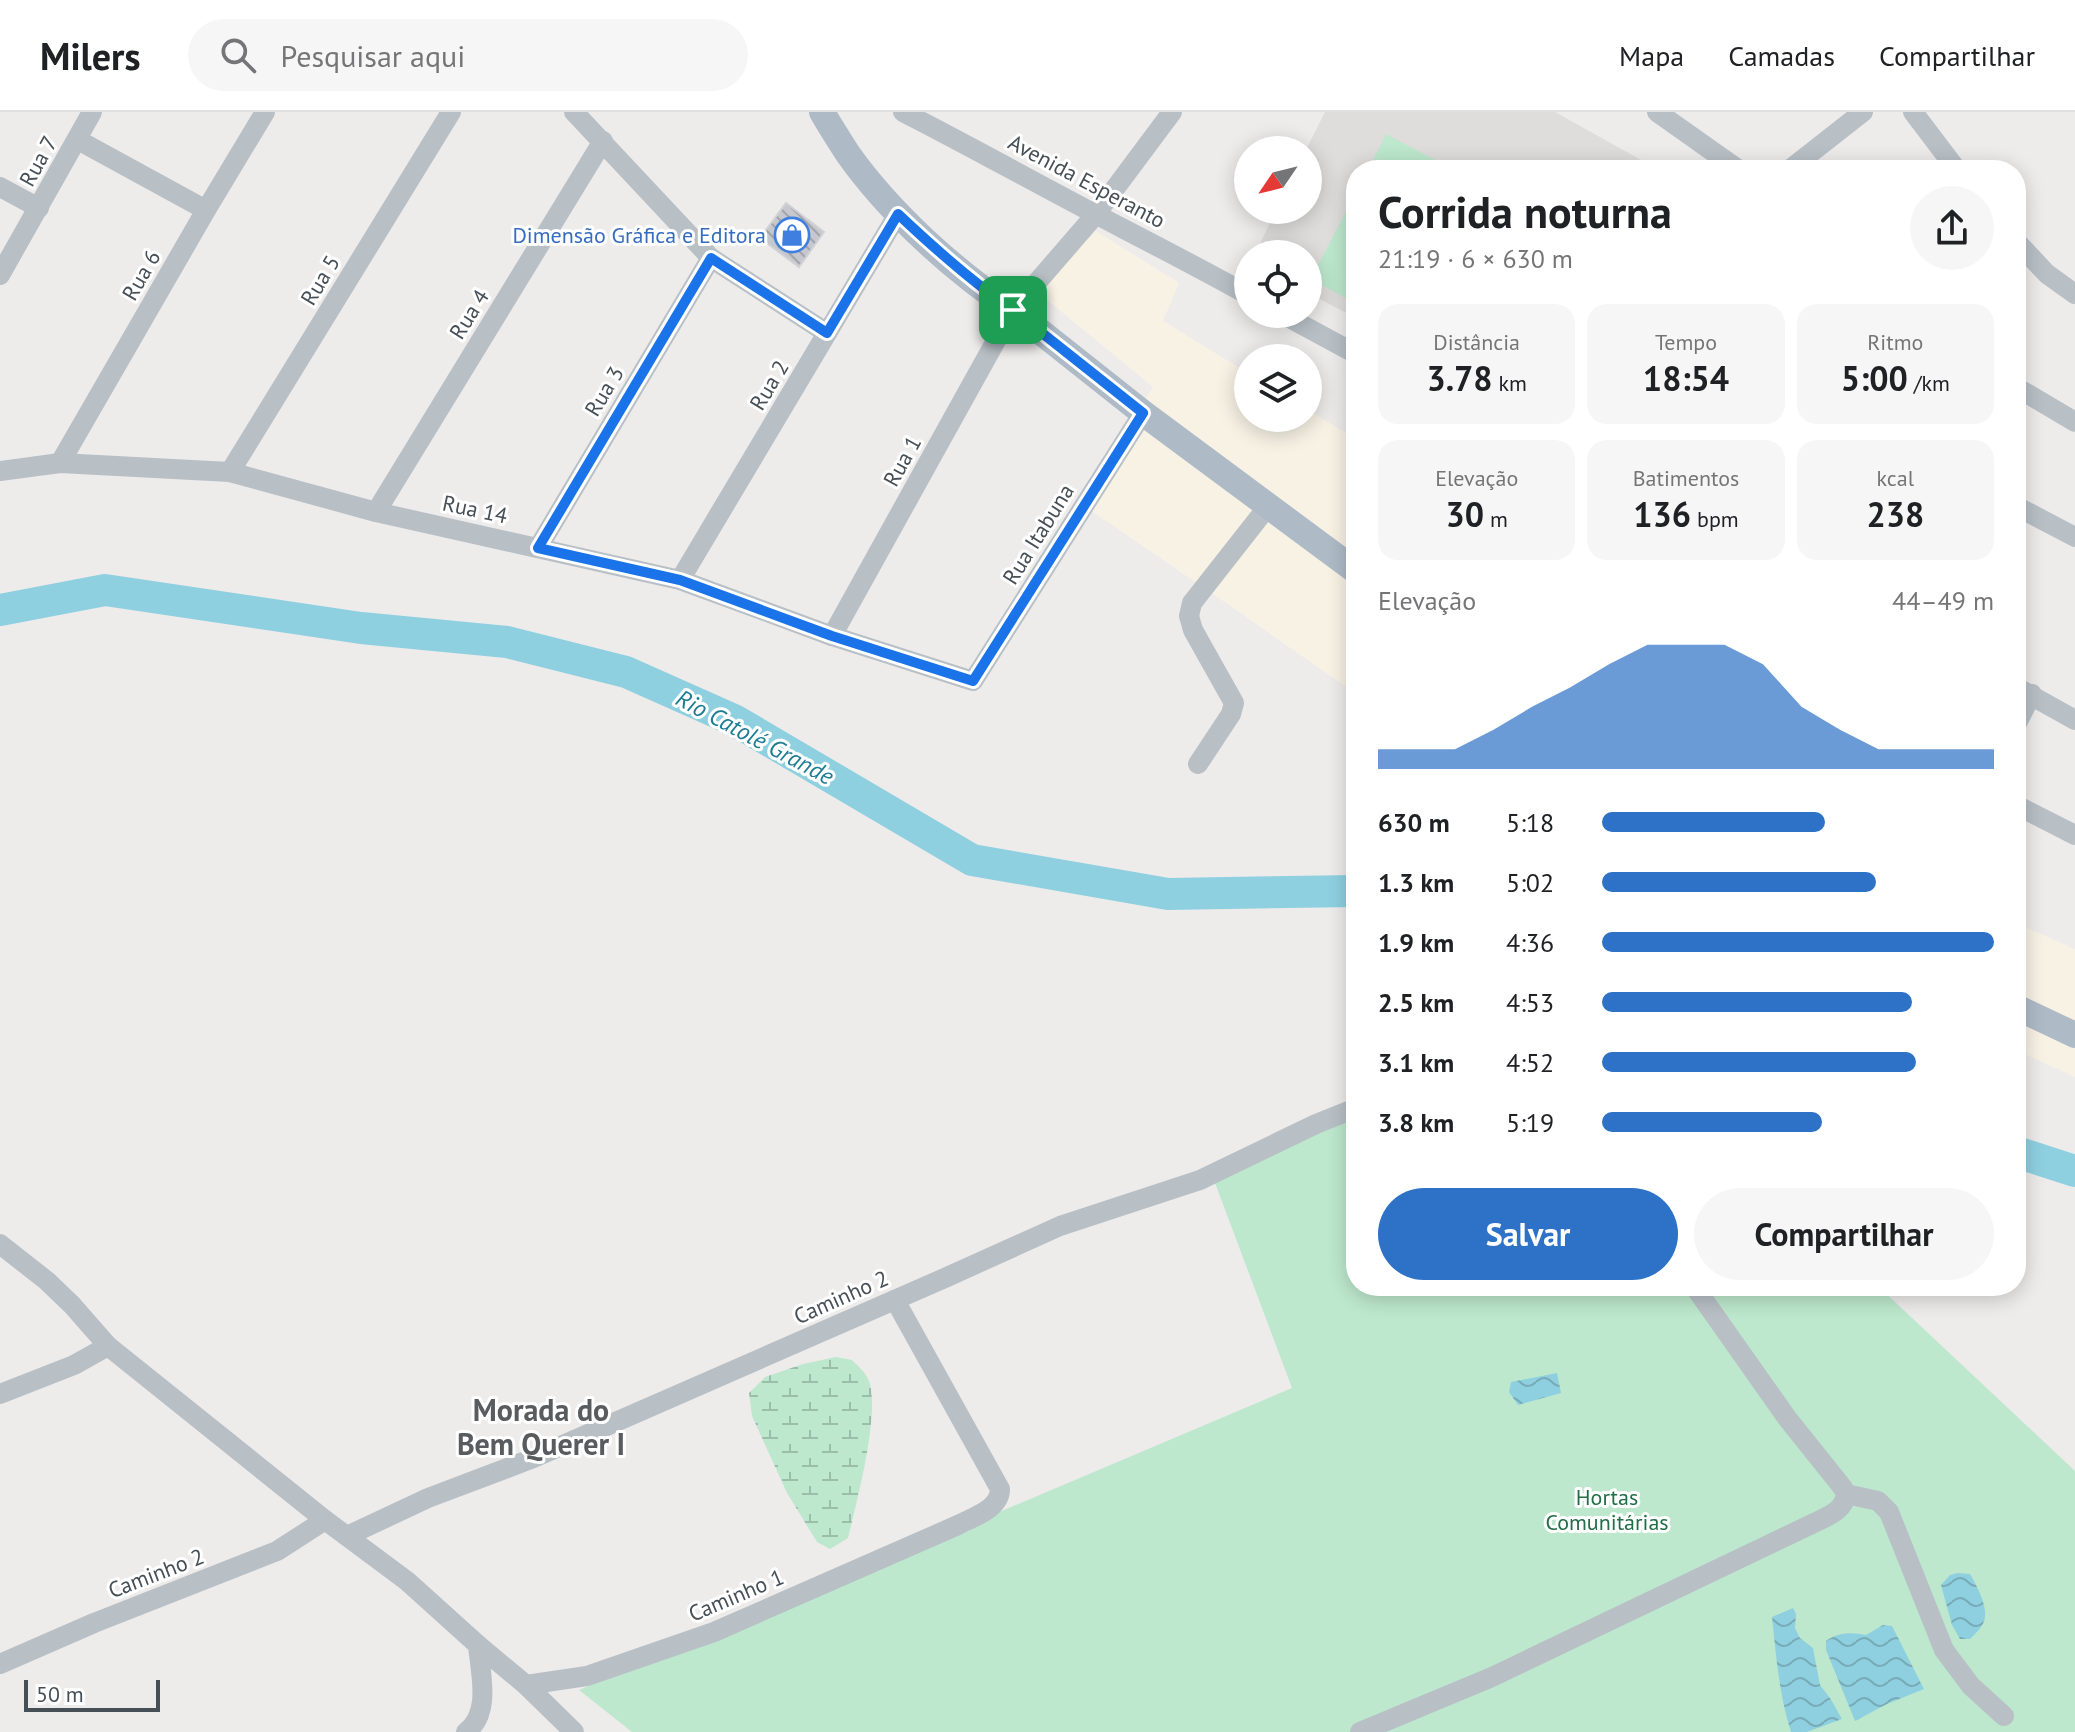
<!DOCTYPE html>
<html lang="pt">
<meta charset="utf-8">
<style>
:root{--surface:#fff;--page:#f6f6f6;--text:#202124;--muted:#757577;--line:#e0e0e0;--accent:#2d72c6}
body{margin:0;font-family:"PT Sans",sans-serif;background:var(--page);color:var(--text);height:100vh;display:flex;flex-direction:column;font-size:30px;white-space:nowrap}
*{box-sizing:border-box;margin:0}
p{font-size:26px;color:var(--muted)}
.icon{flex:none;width:44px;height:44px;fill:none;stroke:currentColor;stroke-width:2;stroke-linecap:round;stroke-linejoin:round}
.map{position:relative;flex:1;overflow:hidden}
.side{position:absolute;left:1346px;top:48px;width:680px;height:1136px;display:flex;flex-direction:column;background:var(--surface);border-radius:32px;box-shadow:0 4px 20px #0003}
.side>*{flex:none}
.needle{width:52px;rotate:235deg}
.controls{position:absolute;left:1234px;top:24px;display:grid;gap:16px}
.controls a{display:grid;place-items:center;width:88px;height:88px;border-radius:50%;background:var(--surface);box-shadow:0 4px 20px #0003;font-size:40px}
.scale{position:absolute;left:24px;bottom:20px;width:136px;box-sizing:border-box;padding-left:8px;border:4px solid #464f56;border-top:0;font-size:22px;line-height:28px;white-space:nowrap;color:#464f56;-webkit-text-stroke:6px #fff;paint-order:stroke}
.pin{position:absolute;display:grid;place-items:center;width:68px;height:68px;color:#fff;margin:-34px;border-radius:16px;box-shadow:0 4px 12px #0006}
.round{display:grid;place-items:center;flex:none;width:84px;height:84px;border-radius:42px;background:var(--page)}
.overview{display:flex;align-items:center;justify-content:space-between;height:136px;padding:0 32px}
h1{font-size:44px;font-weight:800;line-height:60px}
.figures{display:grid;grid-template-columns:repeat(3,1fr);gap:12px;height:136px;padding:8px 32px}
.figures div{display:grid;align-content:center;border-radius:20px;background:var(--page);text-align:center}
.figures b{font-size:34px;font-weight:800}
.figures small{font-size:22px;font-weight:400}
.figures p{font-size:22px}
.chart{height:224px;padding:16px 32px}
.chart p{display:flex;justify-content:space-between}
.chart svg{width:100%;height:144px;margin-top:8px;fill:var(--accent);opacity:.7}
.cta{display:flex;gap:16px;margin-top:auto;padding:16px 32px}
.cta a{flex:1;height:92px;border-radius:48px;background:var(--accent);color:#fff;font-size:32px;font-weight:800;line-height:92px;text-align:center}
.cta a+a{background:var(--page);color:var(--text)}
ul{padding:0 32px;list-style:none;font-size:26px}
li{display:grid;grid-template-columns:128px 96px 1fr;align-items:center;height:60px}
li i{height:20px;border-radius:10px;background:var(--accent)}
header{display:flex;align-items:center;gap:48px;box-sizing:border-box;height:112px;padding:0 40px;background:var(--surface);border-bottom:2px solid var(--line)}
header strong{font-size:38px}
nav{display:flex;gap:44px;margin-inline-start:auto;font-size:28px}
.search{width:560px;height:72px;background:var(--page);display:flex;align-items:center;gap:20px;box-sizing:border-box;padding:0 28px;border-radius:44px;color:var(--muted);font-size:30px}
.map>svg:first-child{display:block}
</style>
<header>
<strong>Milers</strong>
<div class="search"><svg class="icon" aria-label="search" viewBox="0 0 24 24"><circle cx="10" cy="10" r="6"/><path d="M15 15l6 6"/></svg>Pesquisar aqui</div>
<nav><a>Mapa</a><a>Camadas</a><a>Compartilhar</a></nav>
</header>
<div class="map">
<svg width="2075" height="1620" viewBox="0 0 2075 1620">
<defs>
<pattern id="wetland-marsh" width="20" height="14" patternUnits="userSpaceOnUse" patternTransform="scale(2)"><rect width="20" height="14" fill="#bde8cd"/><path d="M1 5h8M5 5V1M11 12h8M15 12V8" fill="none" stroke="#9bbea9"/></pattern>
<pattern id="water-waves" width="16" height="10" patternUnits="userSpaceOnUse" patternTransform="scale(2)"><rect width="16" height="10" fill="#8fd0e0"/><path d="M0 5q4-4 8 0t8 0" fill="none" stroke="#77abb8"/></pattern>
<pattern id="building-back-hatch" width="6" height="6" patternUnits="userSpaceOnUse" patternTransform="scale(2)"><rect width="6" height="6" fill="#c6c8ce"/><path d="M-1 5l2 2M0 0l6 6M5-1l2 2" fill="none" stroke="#a3a5aa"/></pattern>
</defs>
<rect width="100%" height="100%" fill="#eeebeb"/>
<g fill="#f8f2e5">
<path d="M1096 119 1179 171 1163 209 1248 261V306H1308V298L1356 327V582L1242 502 1077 389 1153 275 1035 178Z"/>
<path d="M2016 811 2075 837V965L2016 938Z"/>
</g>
<path fill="#dfdcdc" d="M1325 0H1555L1659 58H1356V206L1308 181V142H1255L1276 98H1308V38H1306Z"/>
<path fill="url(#wetland-marsh)" d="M836 1245 852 1248C857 1253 865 1260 868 1267 882 1296 856 1393 848 1426L830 1437 817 1430 787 1381 752 1304 749 1281 765 1265 803 1252Z"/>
<g fill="#bde8cd">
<path d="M1386 22 1454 58H1368Z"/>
<path d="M1356 80V192L1311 167Z"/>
<path d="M1356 987V1174H1878L2075 1359V1620H632L579 1578 1292 1276 1209 1055Z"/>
</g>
<g fill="url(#water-waves)">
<path d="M1557 1261 1561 1281 1518 1293 1509 1280 1511 1270Z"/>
<path d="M1958 1461 1970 1462C1976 1472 1987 1493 1985 1505 1984 1514 1976 1521 1970 1527H1960L1952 1513 1941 1473 1950 1463Z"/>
<path d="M1793 1496 1796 1502 1795 1516 1800 1526 1813 1536 1820 1573 1830 1586 1842 1607 1807 1620H1791C1779 1583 1776 1543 1772 1505Z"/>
<path d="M1883 1513 1892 1514 1924 1577 1887 1592 1855 1609 1826 1538V1529C1838 1520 1851 1520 1866 1523Z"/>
</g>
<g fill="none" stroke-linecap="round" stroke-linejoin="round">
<g stroke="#8fd0e0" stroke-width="32">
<path d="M0 498 105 478 361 516 507 530 626 560 734 608 972 748 1168 782 1356 779"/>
<path d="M2016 1040 2075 1059"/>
</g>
</g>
<path fill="url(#building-back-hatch)" stroke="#d0d2d6" stroke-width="2" d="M786 91 824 120 799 155 760 126Z"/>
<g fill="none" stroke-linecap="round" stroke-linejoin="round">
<g stroke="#b8c0c6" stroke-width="20">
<path d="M574 0 711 146 827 221"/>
<path d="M903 0C968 33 1032 69 1097 103 1147 129 1198 155 1248 183"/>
<path d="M1657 0 1739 58"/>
<path d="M1913 0 1957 58"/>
<path d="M78 28 206 98"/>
<path d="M1789 58 1863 0"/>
<path d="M0 75 39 96"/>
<path d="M2016 129 2047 162 2075 182"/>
<path d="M0 163 92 0"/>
<path d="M1282 202 1356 242"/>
<path d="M2016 275 2075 310"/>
<path d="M60 351 206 98 265 0"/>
<path d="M0 359 60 351 230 360 376 400 680 468 832 524 973 569 1143 301"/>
<path d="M230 360 451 0"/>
<path d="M2016 394 2075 425"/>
<path d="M376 400 603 29"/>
<path d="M538 436 711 146"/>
<path d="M680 468 898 102"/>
<path d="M832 524 1013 198 1096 102 1172 0"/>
<path d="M2016 575 2075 608"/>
<path d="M2016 613 2032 582"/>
<path d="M1198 652 1231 602 1234 591 1193 518 1189 504 1192 491 1269 393"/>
<path d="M2016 693 2075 723"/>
<path d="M0 1132 47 1169 72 1193 108 1234 325 1408 407 1469 478 1533C480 1560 492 1601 466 1620"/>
<path d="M0 1282 74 1253 108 1234"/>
<path d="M1846 1382 1878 1389 1889 1400 1944 1538 1971 1574 2004 1604"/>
<path d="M347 1424 428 1386 531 1347 947 1165 1060 1114 1200 1068 1316 1012 1356 996"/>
<path d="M478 1533 526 1573 574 1620"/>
<path d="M0 1552 94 1511 277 1439 325 1408"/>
<path d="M526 1573 587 1564 714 1520 958 1413C973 1405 1000 1397 1000 1377L895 1188"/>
<path d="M1360 1620 1492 1565 1814 1411C1828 1404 1844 1399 1846 1382L1843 1376 1787 1306 1694 1174"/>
</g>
<g stroke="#aebbc7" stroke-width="26">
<path d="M822 0C830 14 839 28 848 42 889 100 954 159 1013 198L1143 301 1356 459"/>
<path d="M2016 895 2075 923"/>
</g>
</g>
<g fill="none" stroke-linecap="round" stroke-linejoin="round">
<g stroke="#fff" stroke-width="16">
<path id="route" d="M898 102C934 136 972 170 1013 198L1143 301 973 569 832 524 680 468 538 436 711 146 827 221Z"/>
</g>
<use href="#route" stroke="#1a73e8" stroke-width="10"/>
</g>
<defs>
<g id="shop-ring" transform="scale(1.8)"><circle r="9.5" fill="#fff" stroke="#3f7fe0" stroke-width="1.5"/><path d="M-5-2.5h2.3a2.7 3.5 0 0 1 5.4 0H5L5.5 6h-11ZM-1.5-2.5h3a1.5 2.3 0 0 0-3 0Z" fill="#3f7fe0"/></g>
</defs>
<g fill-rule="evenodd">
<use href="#shop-ring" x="792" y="123"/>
</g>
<g text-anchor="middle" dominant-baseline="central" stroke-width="6" stroke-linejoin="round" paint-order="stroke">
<g font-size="22" fill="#464f56" stroke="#fff">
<text transform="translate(38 49) rotate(-61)">Rua 7</text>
<text transform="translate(1087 69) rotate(28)">Avenida Esperanto</text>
<text transform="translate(141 163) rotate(-60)">Rua 6</text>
<text transform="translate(320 168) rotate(-59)">Rua 5</text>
<text transform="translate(469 202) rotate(-58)">Rua 4</text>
<text transform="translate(769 273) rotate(-59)">Rua 2</text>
<text transform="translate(604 279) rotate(-59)">Rua 3</text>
<text transform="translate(902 349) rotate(-61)">Rua 1</text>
<text transform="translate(475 397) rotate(12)">Rua 14</text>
<text transform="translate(1038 422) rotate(-58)">Rua Itabuna</text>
<text transform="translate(841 1185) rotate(-24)">Caminho 2</text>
<text transform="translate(156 1461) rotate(-21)">Caminho 2</text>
<text transform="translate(736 1483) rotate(-23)">Caminho 1</text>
</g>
<g font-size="22" fill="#366cbe" stroke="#fff" text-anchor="end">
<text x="766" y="123">Dimensão Gráfica e Editora</text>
</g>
<g font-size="22" fill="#216d46" stroke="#fff">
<text x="1607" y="1385">Hortas<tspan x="1607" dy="25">Comunitárias</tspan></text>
</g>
<g font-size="24" font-style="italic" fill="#1c7c93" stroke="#fff">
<text transform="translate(755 625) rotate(28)">Rio Catolé Grande</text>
</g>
<g font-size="30" font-weight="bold" fill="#595c5f" stroke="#fff">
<text x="541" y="1297">Morada do<tspan x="541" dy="34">Bem Querer I</tspan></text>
</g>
</g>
</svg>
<div class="controls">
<a><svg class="needle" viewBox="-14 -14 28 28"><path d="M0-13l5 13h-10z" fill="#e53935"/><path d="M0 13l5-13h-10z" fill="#757577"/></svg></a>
<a><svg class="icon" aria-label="locate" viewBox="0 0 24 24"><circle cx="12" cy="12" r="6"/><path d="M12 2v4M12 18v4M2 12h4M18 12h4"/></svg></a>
<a><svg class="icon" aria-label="layers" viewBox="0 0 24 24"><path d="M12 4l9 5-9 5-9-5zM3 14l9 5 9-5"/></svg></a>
</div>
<div class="scale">50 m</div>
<div class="pin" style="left:1013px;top:198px;background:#1e9e55"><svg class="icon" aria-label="arrive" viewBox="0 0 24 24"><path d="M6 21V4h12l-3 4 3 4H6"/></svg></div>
<section class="side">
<div class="overview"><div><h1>Corrida noturna</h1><p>21:19 · 6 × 630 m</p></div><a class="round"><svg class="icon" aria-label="share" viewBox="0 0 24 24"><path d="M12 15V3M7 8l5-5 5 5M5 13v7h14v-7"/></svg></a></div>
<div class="figures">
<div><p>Distância</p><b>3.78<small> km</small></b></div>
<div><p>Tempo</p><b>18:54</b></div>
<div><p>Ritmo</p><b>5:00<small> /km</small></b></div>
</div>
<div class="figures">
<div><p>Elevação</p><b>30<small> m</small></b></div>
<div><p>Batimentos</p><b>136<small> bpm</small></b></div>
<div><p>kcal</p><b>238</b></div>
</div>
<div class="chart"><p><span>Elevação</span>44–49 m</p>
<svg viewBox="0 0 160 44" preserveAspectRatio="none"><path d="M0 44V38L10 38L20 38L30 32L40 25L50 19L60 12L70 6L80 6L90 6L100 12L110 25L120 32L130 38L140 38L150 38L160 38V44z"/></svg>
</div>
<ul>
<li><b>630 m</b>5:18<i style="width:57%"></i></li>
<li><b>1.3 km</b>5:02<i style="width:70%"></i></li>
<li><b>1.9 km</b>4:36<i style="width:100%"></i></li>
<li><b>2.5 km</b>4:53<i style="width:79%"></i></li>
<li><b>3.1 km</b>4:52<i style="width:80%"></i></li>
<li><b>3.8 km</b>5:19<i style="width:56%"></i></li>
</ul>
<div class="cta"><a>Salvar</a><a>Compartilhar</a></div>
</section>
</div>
